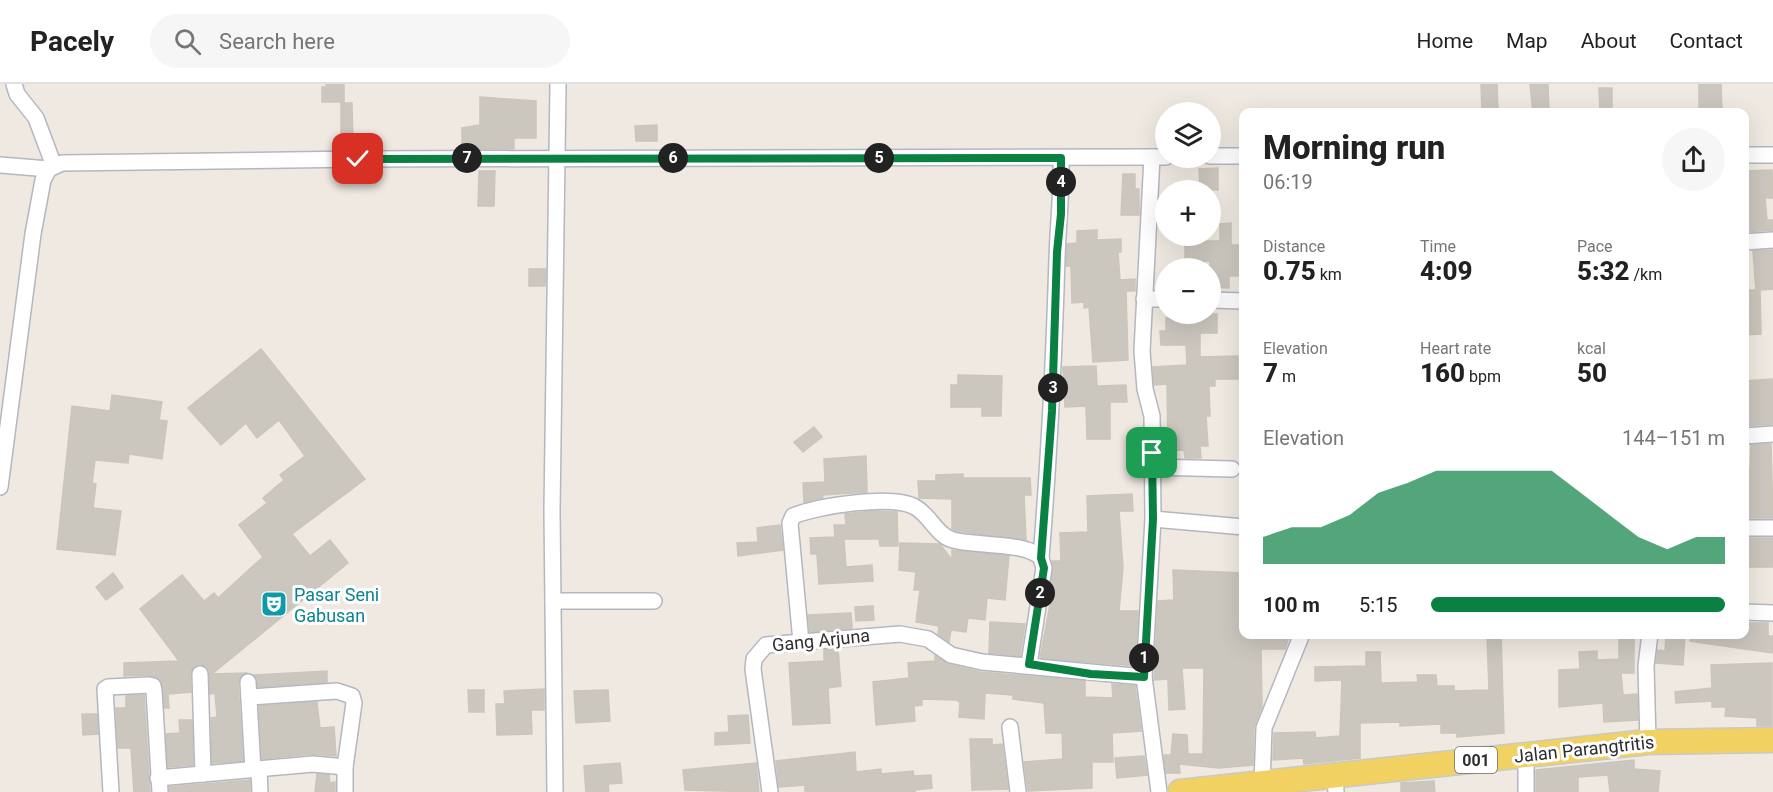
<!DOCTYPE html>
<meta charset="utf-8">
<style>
:root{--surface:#fff;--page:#f6f6f6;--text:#222;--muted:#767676;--line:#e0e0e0;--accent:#0b8043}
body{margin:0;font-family:Roboto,sans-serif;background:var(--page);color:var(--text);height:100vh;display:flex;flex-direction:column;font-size:22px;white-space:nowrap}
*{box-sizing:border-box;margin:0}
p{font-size:20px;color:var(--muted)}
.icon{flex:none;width:33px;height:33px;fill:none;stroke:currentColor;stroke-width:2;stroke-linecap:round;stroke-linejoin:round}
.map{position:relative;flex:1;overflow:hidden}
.details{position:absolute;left:1239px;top:24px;width:510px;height:531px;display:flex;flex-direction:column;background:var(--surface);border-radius:12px;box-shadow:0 6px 24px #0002}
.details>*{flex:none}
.buttons{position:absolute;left:1155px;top:18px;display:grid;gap:12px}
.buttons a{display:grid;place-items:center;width:66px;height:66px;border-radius:50%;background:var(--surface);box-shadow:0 6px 24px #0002;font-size:30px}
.pin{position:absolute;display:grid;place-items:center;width:51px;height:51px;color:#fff;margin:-26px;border-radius:12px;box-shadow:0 3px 9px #0006}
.km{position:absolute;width:30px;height:30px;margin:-15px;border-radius:50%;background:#222;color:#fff;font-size:16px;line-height:30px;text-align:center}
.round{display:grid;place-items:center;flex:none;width:63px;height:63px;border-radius:32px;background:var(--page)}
.overview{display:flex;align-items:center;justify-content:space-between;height:102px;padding:0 24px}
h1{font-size:33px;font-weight:800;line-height:45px}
.stats{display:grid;grid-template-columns:repeat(3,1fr);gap:9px;height:102px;padding:6px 24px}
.stats div{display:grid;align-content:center}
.stats b{font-size:26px;font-weight:800}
.stats small{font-size:16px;font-weight:400}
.stats p{font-size:16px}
.chart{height:168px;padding:12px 24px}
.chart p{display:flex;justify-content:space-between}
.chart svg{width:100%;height:108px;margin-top:6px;fill:var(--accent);opacity:.7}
ul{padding:0 24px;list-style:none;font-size:20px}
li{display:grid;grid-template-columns:96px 72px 1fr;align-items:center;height:45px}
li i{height:15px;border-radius:8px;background:var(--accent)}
header{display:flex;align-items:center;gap:36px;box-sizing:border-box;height:84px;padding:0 30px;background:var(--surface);border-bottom:2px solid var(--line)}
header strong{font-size:28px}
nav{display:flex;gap:33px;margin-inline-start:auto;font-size:21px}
.search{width:420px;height:54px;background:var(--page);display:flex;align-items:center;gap:15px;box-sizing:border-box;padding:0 21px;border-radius:33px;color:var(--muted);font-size:22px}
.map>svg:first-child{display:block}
</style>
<header>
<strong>Pacely</strong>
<div class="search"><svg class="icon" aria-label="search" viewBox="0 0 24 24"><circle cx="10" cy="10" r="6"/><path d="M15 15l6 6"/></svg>Search here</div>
<nav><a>Home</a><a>Map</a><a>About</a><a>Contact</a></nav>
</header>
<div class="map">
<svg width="1773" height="708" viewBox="0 0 1773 708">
<rect width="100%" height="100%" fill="#efe9e1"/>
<g fill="#cbc7bf" stroke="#cbc5ba" stroke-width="1.5">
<path d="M326 0H344V18H322V3H326Z"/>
<path d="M1481 0H1497L1498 28H1482Z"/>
<path d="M1530 0H1548L1549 28H1533Z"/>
<path d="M1699 0H1721L1722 28H1699Z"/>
<path d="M1599 4H1612V28H1600Z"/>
<path d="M480 13 536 17V54H514V65H462V44L480 41Z"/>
<path d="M341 19H352L353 59H341Z"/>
<path d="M657 41V57H636L635 42Z"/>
<path d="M1218 84V106H1200L1199 85Z"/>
<path d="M1772 86 1773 114H1765L1767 136H1773V146L1744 148V87Z"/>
<path d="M479 87H495L494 122H478Z"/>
<path d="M1123 90H1135V105H1139V131H1121Z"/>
<path d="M1231 139V161H1244V192H1229V204L1210 203V177L1185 178V157H1220V140Z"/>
<path d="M1097 146V156L1121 155V168H1118L1120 196 1135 195V207H1126L1128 276 1093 278 1089 223 1084 224V218L1072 219 1071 182H1066L1067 160 1077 159V147Z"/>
<path d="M1773 166V205L1760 206 1761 250 1744 251V206H1756L1753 167Z"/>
<path d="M529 185H546L545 202H529Z"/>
<path d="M1173 230H1217V249H1200V273L1238 272V295H1215V302H1209L1210 332H1206L1208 362H1200L1201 374H1185L1184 366 1168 367 1167 300 1154 301 1153 283 1187 281 1186 261H1161L1160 247H1166V234H1173Z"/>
<path d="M261 265 365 395 292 450 310 472 330 456 348 479 212 590 246 589 240 593 238 599 243 677 212 679 211 634 217 633 215 609 210 610 208 584 200 580 194 582 190 590 191 608 168 610 169 624H165L160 596 149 591 124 592V579L179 577 140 525 182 491 204 517 214 509 218 514 263 473 239 441 267 419 263 414 284 396 280 391 305 372 279 336 257 354 246 339 221 361 188 324Z"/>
<path d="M1096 282 1097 302 1126 301 1127 318H1110V355H1087L1086 322 1065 323 1063 283Z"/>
<path d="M958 291 1002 292 1001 332H982V323H951V301H958Z"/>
<path d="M1773 295V340L1744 342V297Z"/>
<path d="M112 311 162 318 159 336 167 337 162 375 129 370 128 379 95 376 92 399 96 400 93 424 121 427 115 471 57 465 72 322 110 327Z"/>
<path d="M814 343 822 353 803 368 794 358Z"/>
<path d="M1771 360 1773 434H1744V387H1750L1751 361Z"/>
<path d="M866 372 867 408 822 411 823 414 804 418 803 399 825 398 824 375Z"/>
<path d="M963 390V394H1030L1031 411H1024L1026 456 956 447 952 445V415L919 414 918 397H936V391Z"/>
<path d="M1132 410 1133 427H1119L1123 484 1119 527H1138L1135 582 1040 574 1052 510V477H1061L1060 449 1088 448 1087 412Z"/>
<path d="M873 427 897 428 898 462H880L879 455H844L846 483 872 481 873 497 819 500 817 470H811L810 454 835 453 834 441H846L845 430Z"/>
<path d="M780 441 783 466 738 472 737 459 758 458 757 444Z"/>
<rect x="1744" y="454" width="29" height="29"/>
<path d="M900 459 940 460 952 476V466L1009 472 1005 516 987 514 985 536 968 534 966 548 951 546 949 558 938 550 939 542 916 538 920 506H914L916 488 899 486Z"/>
<path d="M1173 486 1244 489V550H1290L1285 565H1261L1262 622 1254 643 1253 681 1219 684 1179 680 1180 689H1166L1164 671H1171L1173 650 1187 651 1188 670H1203L1204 584H1182L1185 625 1169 626 1168 595 1154 596 1158 517 1174 516Z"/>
<path d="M113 489 123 503 106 516 96 503Z"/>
<path d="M873 522 874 536 856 537 855 523Z"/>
<path d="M851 529 852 544 810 548 808 531Z"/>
<path d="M990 538 1025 540 1020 572 989 569Z"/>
<path d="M1744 539H1768V552H1773L1772 569 1690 557 1691 550H1744Z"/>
<path d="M1487 550H1501L1504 649 1457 653V649H1441V640L1400 642V638L1360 639V674L1304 680 1303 674 1273 676 1274 649 1315 648 1316 654 1340 652 1342 596 1315 597V583L1366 582V568H1380L1381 599 1418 598 1417 591H1436L1437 602H1454V607L1489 606Z"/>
<path d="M1619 550H1634V589H1621L1623 611 1637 610 1638 636 1604 638 1603 619 1559 623V586L1580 585 1579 568 1597 567V576L1619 575Z"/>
<path d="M1666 550H1685L1683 581 1656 579 1658 566 1665 567Z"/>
<path d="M838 565 841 602 828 604 830 639 793 641 789 579 824 577V566Z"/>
<path d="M935 572 948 580 980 588 1085 597V613L1113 614 1112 600 1135 602 1141 647 1112 649 1113 678H1092V704L1028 707 1024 678 1063 675 1062 649H1046L1044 619 1013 615V611L985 609 984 635 959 633 960 618 956 616 922 615V621L914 622 915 637 876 641 873 598 909 594 908 579 935 577Z"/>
<path d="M1772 579V642H1757V634L1725 632 1726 623H1712V617L1676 619 1675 608 1712 604 1711 581Z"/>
<path d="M327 587V598L258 603 254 591Z"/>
<path d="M544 605V626H531L532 650 497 651 496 620H505L504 607Z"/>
<path d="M468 606H484V628H469Z"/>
<path d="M608 606 610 637 576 639 574 607Z"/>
<path d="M144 611 150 708H134L131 664H118L116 624H126V612Z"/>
<path d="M317 618 320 644 334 643 336 672 312 670 262 675 259 622Z"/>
<path d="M82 630H97L98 650 83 651Z"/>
<path d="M748 631 750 659 715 661V649L729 648 728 632Z"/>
<path d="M179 636H192L193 681 168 683 166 650 180 649Z"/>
<path d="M970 655H992V661L1002 660 1008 705 972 706Z"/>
<path d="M855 668 856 688 881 685V690L913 687 914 692 931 691 932 704 915 706V708H805V701L779 703 776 677Z"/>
<path d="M1144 672 1147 691 1117 694 1115 674Z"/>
<path d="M1634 676V685L1660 687 1658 708H1610L1608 691 1578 693V708H1536V686Z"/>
<path d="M620 679 622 699 608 700 609 708H586L584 682Z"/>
<path d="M756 679 759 708 685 706 683 686Z"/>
<path d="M317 690 329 691 330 699 335 698V708H315Z"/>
<path d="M250 696V708H170L169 703Z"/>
<path d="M1434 697 1435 708H1401V699Z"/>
</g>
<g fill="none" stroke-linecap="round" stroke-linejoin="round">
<g stroke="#b4b7c1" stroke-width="18">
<g id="street">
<path d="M14 0 17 10 36 34 54 82"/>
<path d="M1744 71H1773"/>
<path d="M1210 72H1244"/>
<path d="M1152 73 1142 267 1145 305 1152 332 1153 435 1144 593 1159 708"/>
<path d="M0 81 49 85"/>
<path d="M1744 158 1773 156"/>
<path d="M1144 215H1166"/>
<path d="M1210 216 1244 217"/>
<path d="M1744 352 1773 350"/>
<path d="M1152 383 1232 385"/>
<path d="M0 403 33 150 43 96 49 85 62 79 358 75 1166 73"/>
<path d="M1153 435 1244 443"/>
<path d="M1744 444H1773"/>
<path d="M1041 474C1049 374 1054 274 1057 174 1058 140 1062 108 1061 74"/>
<path d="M553 517H654"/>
<path d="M1744 528 1773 529"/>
<path d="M801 558 790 439 793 432C817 422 893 410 915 423 930 431 937 452 953 456 975 462 1027 458 1041 474L1044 484 1029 580"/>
<path d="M200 590 203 690"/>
<path d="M248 598 253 686"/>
<path d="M249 613 337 607 352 612 354 619 345 683V708"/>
<path d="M1010 643 1018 708"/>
<path d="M1648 658 1646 582 1650 550"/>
<path d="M1526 670V708"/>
<path d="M259 686 260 708"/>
<path d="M1335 692 1336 708"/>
<path d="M158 694 313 680 345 683"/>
<path d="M1262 700 1264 644 1302 550"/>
<path d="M111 708 105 605 108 603 149 601 153 602 154 607 160 708"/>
<path d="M555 708 552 427 558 0"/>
<path d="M770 708 753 585 754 575 766 561 900 550 928 555 951 571 982 578 1144 593"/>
</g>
</g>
<g stroke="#c9c9c9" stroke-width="27">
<path id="primary" d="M1180 708 1648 658 1773 656"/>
</g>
<use href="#street" stroke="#fff" stroke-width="15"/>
<use href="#primary" stroke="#f2d163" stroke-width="24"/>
</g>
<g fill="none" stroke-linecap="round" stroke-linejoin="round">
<g stroke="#fff" stroke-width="12">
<path id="route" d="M358 75 1061 74V130L1057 168 1052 327 1041 474 1044 484 1029 580 1091 590 1144 593 1153 435 1152 369"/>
</g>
<use href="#route" stroke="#0b8043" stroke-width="8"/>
</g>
<defs>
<g id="theatre-square" transform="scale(1.35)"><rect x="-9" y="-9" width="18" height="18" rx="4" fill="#0f9aa8" stroke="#fff"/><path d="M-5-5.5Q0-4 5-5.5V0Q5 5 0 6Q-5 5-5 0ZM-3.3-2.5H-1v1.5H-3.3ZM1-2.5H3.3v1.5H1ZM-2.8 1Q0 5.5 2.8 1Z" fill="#fff"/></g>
</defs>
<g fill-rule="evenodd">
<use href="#theatre-square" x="274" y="520"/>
</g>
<g text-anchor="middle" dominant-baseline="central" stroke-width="6" stroke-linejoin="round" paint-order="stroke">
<rect fill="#fff" stroke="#6d6d6d" stroke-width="1.5" x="1455" y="663" width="42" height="26" rx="4.5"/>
<g font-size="16" font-weight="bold" fill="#2e2e2e">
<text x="1476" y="676">001</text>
</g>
<g font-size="18" fill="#0d838f" stroke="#fff" text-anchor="start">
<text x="294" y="510">Pasar Seni<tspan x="294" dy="21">Gabusan</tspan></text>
</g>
<g font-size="18" fill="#2e2e2e" stroke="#fff">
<text transform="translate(821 556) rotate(-6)">Gang Arjuna</text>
<text transform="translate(1584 665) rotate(-6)">Jalan Parangtritis</text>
</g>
</g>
</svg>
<div class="buttons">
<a><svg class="icon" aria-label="layers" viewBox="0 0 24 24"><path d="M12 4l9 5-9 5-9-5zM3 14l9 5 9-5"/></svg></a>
<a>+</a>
<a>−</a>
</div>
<div class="pin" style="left:1152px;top:369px;background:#1e9e55"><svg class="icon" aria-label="arrive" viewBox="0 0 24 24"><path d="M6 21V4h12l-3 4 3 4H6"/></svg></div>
<div class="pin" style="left:358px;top:75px;background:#d93025"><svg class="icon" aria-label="check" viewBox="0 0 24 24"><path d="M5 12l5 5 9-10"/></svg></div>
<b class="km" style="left:1144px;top:574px">1</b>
<b class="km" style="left:1040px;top:509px">2</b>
<b class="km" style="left:1053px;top:304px">3</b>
<b class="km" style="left:1061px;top:98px">4</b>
<b class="km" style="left:879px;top:74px">5</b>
<b class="km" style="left:673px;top:74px">6</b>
<b class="km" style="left:467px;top:74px">7</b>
<section class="details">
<div class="overview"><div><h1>Morning run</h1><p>06:19</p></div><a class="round"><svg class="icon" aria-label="share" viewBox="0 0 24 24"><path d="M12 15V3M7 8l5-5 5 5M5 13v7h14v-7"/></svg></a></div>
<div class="stats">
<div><p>Distance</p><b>0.75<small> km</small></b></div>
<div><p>Time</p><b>4:09</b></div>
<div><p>Pace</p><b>5:32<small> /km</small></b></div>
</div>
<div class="stats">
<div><p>Elevation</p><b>7<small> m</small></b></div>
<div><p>Heart rate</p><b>160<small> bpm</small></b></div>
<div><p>kcal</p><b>50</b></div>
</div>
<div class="chart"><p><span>Elevation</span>144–151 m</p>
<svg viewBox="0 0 160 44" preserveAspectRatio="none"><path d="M0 44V33L10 29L20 29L30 24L40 15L50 11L60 6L70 6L80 6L90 6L100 6L110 15L120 24L130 33L140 38L150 33L160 33V44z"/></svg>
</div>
<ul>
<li><b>100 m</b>5:15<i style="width:100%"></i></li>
</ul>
</section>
</div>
